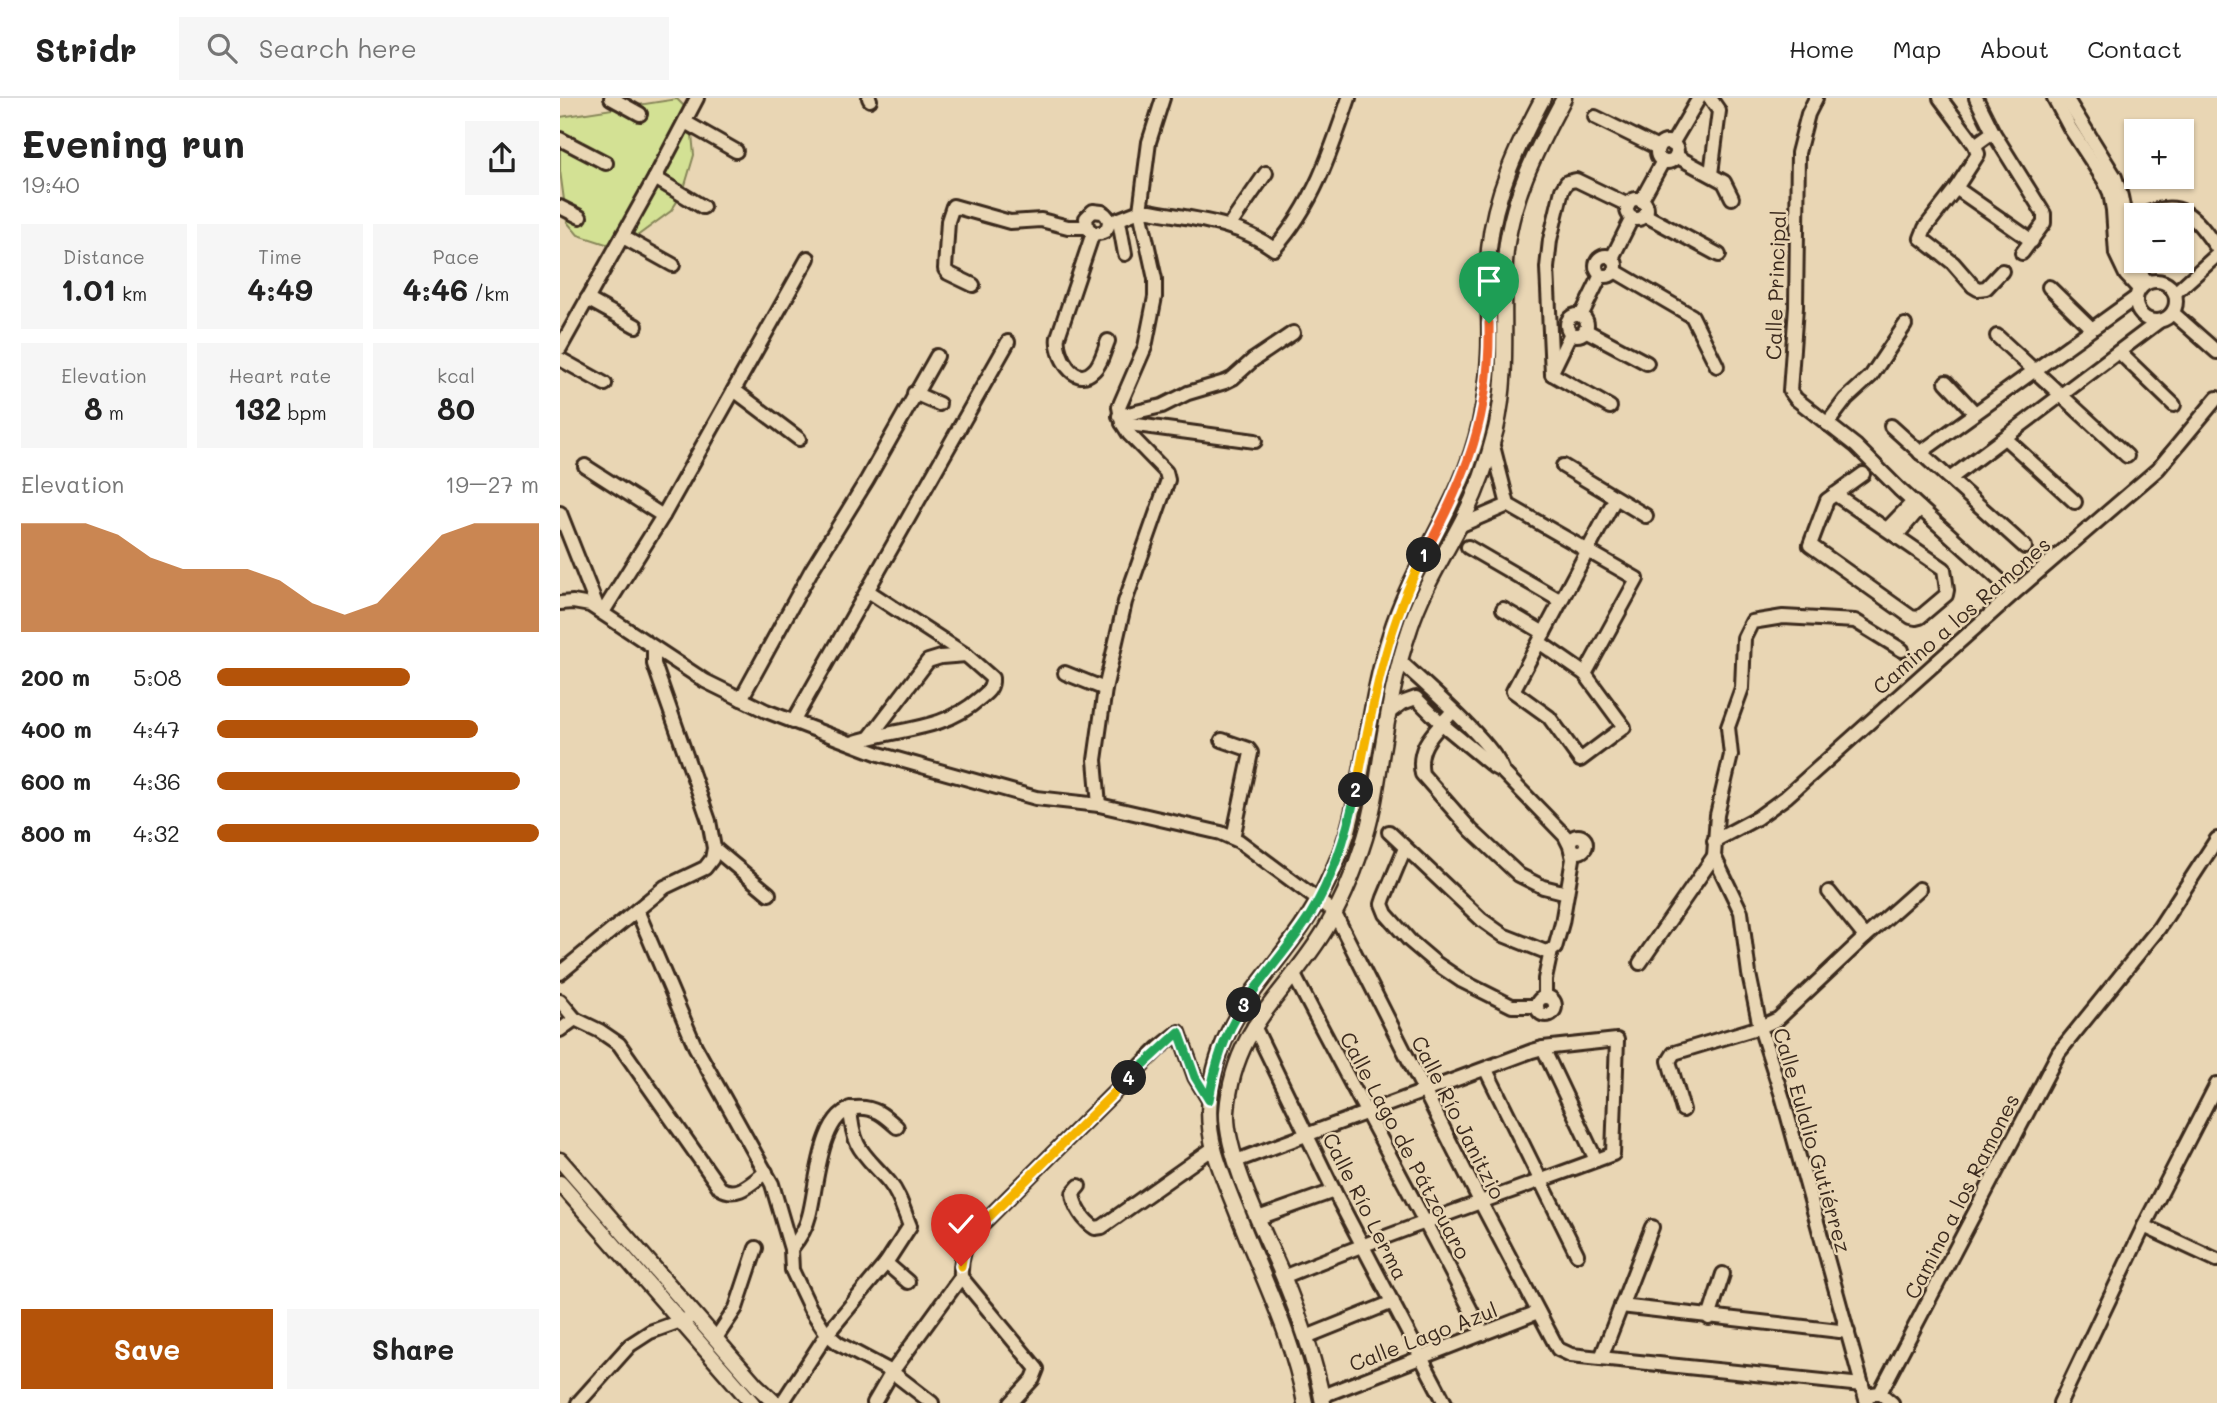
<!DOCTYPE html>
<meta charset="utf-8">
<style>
:root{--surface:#fff;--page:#f6f6f6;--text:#222;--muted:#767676;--line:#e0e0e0;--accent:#b45309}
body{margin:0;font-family:Mali,sans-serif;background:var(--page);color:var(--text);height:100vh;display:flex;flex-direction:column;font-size:26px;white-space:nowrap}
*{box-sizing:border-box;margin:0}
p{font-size:23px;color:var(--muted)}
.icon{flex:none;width:38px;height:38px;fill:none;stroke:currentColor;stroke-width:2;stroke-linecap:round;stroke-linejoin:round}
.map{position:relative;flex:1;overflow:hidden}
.side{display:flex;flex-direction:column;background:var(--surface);width:560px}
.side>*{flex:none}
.fabs{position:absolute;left:1564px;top:21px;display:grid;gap:14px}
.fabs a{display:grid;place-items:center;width:70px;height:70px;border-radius:0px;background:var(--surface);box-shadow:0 2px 5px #0004;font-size:35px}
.pin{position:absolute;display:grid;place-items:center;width:60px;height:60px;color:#fff;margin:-72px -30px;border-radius:50% 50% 50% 0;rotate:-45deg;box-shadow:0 0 7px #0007}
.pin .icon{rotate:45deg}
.km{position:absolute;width:35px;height:35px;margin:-18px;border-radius:50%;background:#222;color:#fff;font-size:19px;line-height:35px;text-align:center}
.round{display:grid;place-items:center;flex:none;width:74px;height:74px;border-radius:0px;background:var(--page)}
.overview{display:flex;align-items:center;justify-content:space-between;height:119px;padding:0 21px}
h1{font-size:38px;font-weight:800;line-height:52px}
.metrics{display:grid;grid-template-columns:repeat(3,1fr);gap:10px;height:119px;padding:7px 21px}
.metrics div{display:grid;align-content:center;border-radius:0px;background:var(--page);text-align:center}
.metrics b{font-size:30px;font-weight:800}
.metrics small{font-size:19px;font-weight:400}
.metrics p{font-size:19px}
.chart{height:196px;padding:14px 21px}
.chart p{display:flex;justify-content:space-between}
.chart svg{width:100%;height:126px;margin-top:7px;fill:var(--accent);opacity:.7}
.action{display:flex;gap:14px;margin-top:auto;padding:14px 21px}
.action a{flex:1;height:80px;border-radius:0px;background:var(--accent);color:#fff;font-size:28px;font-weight:800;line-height:80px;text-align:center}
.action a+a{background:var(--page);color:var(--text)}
ul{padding:0 21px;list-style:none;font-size:23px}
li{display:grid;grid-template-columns:112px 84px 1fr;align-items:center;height:52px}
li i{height:18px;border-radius:9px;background:var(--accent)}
header{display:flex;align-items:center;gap:42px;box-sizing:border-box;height:98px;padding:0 35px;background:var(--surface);border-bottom:2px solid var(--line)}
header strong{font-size:33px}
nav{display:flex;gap:38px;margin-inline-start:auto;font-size:24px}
.search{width:490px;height:63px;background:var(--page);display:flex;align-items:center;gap:18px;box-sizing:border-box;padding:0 24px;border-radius:0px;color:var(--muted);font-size:26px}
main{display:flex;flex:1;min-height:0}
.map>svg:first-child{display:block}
</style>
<header>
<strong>Stridr</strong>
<div class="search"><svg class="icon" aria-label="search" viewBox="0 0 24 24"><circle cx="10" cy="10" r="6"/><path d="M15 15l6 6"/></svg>Search here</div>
<nav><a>Home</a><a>Map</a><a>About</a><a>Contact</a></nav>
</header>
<main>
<section class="side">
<div class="overview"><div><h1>Evening run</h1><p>19:40</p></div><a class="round"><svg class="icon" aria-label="share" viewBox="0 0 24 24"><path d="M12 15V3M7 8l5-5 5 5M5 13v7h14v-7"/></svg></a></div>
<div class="metrics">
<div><p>Distance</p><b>1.01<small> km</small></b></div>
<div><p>Time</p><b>4:49</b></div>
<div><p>Pace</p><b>4:46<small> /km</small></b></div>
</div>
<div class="metrics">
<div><p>Elevation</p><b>8<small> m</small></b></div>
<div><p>Heart rate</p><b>132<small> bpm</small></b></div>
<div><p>kcal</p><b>80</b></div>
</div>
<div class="chart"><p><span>Elevation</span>19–27 m</p>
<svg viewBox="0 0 160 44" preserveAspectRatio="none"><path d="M0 44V6L10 6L20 6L30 10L40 18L50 22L60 22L70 22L80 26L90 34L100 38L110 34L120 22L130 10L140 6L150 6L160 6V44z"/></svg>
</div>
<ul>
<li><b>200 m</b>5:08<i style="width:60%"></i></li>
<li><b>400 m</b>4:47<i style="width:81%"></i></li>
<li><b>600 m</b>4:36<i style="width:94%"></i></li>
<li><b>800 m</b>4:32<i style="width:100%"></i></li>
</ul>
<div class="action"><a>Save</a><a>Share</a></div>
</section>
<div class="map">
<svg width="1657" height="1305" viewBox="0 0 1657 1305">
<rect width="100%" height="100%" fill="#e9d6b4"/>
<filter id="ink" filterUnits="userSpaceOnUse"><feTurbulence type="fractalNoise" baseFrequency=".0143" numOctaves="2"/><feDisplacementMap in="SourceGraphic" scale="14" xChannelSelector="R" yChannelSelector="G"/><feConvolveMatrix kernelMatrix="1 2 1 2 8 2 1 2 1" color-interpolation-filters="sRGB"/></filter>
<g filter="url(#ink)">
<path fill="#d3e194" stroke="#878659" stroke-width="2" d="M117 1 126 10 131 26 134 57 123 94 111 113 69 144 46 146 18 137 7 124 0 73V19Z"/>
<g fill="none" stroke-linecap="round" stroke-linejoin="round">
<g stroke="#3b2a1e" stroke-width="18">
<g id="minor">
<path d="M51 0 80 16"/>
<path d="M309 0 310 2"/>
<path d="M1150 0 1159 13 1151 76"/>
<path d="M1256 0 1248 16 1238 55 1236 209 1230 293 1236 301 1296 348 1339 391 1454 495"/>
<path d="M1380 0 1415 47 1418 56 1396 90 1365 130 1361 140 1393 165 1413 188 1418 191 1426 190 1442 173"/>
<path d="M1494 0 1510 30 1544 82 1550 95 1553 112 1556 156 1566 177 1579 191"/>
<path d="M1506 0 1555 79C1560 92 1563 104 1564 118 1565 131 1563 145 1567 157 1571 168 1581 176 1588 184"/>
<path d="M1035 19 1098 50"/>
<path d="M125 24 176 53"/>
<path d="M1433 34 1484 116V125L1462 155"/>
<path d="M0 41 46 65"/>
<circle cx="1107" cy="54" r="10"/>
<path d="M1112 46 1139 0"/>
<path d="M1415 47 1433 34 1416 0"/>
<path d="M1116 58 1164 84 1172 100"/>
<path d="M95 80 143 109"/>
<path d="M1396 90 1472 143"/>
<circle cx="1077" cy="111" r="10"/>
<path d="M1081 103 1103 63"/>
<path d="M0 109 20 119"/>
<path d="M1085 117 1159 157"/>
<path d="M1584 117C1623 99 1636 121 1657 150"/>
<path d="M559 123 565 156"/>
<path d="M549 125 580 113H590C633 121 678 124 714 151 753 108 771 54 789 0"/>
<path d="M670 127 706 75"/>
<path d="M533 135 498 239C495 256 515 291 533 273 541 267 544 252 548 243"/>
<path d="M63 139 113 167"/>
<circle cx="1046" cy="168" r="10"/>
<path d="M1052 160 1072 120"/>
<path d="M1055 173 1132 218 1157 268"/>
<circle cx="1596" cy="203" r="20"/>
<path d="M413 187 388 175 385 171 388 123 393 108 450 124 481 122 508 129H527C532 136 538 137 545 133 551 126 550 119 542 114L533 113 526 120 527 129"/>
<path d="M1489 189 1531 230"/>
<path d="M1615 195 1657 157"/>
<path d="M27 201 76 228"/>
<path d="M1613 215 1657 254"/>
<circle cx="1017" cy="227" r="10"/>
<path d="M1021 218 1041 177"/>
<path d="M1025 232 1087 265"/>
<path d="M1437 238 1567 358"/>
<path d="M0 250 95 80 137 0"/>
<path d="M1559 254 1614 307"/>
<path d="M0 261 45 286"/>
<path d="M993 272 1011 235"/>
<path d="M992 276 987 170 990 142 1002 92 1007 84 1016 82 1068 107"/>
<path d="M992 276 1050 309"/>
<path d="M1386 284 1415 315"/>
<path d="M174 292 239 341"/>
<path d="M354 295 379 306"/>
<path d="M559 318 602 308 628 295 665 284 673 280 693 262 733 235"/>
<path d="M562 325 695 343"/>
<path d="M1267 326 1286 301 1311 278 1345 227"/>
<path d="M1331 328 1465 449"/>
<path d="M1445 340 1515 404"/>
<path d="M932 344 948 407 1077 481 1025 576"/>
<path d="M1360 355 1575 200"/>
<path d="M25 368 103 418"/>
<path d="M1003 368 1086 418"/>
<path d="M1391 380 1598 224"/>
<path d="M1275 396 1384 471 1387 492 1386 497 1360 519 1356 520 1351 519 1250 447 1267 402 1303 376"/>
<path d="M0 415 38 511"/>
<path d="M899 428 948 407"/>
<path d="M1327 431 1353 404"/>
<path d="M1337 437 1360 410"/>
<path d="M908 449 1001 503"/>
<path d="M0 505 13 504 30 507 145 583 206 613 319 656 476 700 539 707 661 735 679 743 774 814 921 1105 998 1251 1011 1257 1302 1287"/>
<path d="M943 511 984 535"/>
<path d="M43 514 103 418 248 160"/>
<path d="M979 544 1025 576 1064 629 1020 662 989 619 953 593 1055 401"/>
<path d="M840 563C862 584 937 648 943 674"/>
<path d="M505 575 545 591"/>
<path d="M181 601 251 473 307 382 377 258"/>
<path d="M893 613C876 633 856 647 862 676L911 732 959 777 983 789 1007 795"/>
<path d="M233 624 448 244"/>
<path d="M310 639 368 563 381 559 406 557"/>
<path d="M662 642 688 651 691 655 673 740"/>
<path d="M292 645C335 630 382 634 419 601 426 595 433 591 432 580L406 557 308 493"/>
<path d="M539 707 535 662 545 591 565 504 608 382 606 374 569 336 562 325 559 309 585 249 595 199V181L580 113 589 44 603 0"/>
<path d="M829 734 922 822 943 837 986 854 995 850 1002 825 1013 761 1010 748 1005 738 943 674 934 669 882 626 856 600 842 605 830 614"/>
<circle cx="1018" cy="746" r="8"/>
<path d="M1154 743 1197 720 1226 699 1454 495 1598 371 1657 300"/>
<path d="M154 750 209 796"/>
<path d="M845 750 824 800 822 806 826 816 850 843 877 866 902 883 952 908H977"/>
<path d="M1269 794 1305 839"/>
<path d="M77 812 135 948 212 1086 231 1151 232 1172 250 1210 267 1236 279 1246 332 1274 372 1305"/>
<path d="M1080 865 1154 758"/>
<path d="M0 875 105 789 145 770 152 761 154 750 149 723 94 566V550"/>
<path d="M734 877C796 997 862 1115 923 1236"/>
<path d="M985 899V881L991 853"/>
<circle cx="986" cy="908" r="9"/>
<path d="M0 903 15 921 40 933 59 946 160 1090C178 1101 192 1084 206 1074"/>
<path d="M694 928 774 1093 885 1305"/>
<path d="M0 932 15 921"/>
<path d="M983 950 1036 1062"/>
<path d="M926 972 1017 1156"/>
<path d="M1123 1012 1109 963 1114 955 1200 929 1218 921 1305 839 1359 791"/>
<path d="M676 1063 972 953 983 950 1057 942 1053 1056C943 1097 831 1134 723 1179"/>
<path d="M519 1088 513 1095C514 1108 524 1123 535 1130L542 1129 652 1051"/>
<path d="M698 1120 774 1093"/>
<path d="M1584 1128 1657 1162"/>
<path d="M231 1151C239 1141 246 1131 249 1118 257 1091 259 1014 295 1010 314 1008 324 1017 337 1029"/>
<path d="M326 1165 348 1184"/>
<path d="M401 1179C400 1160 405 1147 416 1132L599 950 619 934 635 979 649 1002"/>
<path d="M401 1179 477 1271 473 1281 451 1305"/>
<path d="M1061 1208 1288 1234"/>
<path d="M1149 1220 1163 1176"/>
<path d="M746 1239 833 1204"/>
<path d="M156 1240 176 1210 196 1150"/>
<path d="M1041 1260 1092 1129"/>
<path d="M1320 1295 1332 1305"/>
<path d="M1305 1297 1320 1295 1499 954 1599 830 1657 741"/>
<path d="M762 1298 978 1214"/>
<path d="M18 1305 70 1247 90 1234 129 1220"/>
<path d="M222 1305 267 1236 326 1165 350 1128C344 1114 340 1097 329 1084 303 1054 293 1053 290 1010"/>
<path d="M314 1305 332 1274 401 1179"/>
<path d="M1307 1305 1223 1001 1200 929 1189 876 1181 814 1154 758 1157 717 1171 657 1168 629 1182 590 1184 540 1192 524 1223 519 1295 523 1342 552"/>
<path d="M1500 1305 1585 1126 1657 986"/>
</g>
</g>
<g stroke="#3b2a1e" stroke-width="19">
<g id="major">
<path d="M0 1062 196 1287 215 1305"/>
<path d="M0 1085 192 1305"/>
<path d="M745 1305C733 1238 701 1177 677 1114 662 1076 645 1041 650 1000 657 925 701 887 741 830 761 801 776 769 787 736 806 671 809 602 830 537 853 463 904 401 920 325 925 302 928 279 929 256 931 221 926 186 929 151 934 97 958 47 983 0"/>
<path d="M763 1305C755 1261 740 1220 723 1178 705 1136 665 1057 667 1014 673 929 725 898 765 832 781 806 793 777 802 749 813 718 817 685 822 653 829 611 836 570 850 530 862 492 884 458 902 423 917 394 928 363 936 331 949 276 942 220 945 164 949 104 976 52 1004 0"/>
</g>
</g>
<use href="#minor" stroke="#e9d6b4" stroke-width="12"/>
<use href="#major" stroke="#e9d6b4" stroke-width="14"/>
</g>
</g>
<g fill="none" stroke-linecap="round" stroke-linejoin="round" filter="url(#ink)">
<g stroke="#fff" stroke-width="14">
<path id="split-1" d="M864 457C907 377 931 318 929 225"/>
</g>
<g stroke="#fff" stroke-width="14">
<path id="split-2" d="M796 692C812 611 825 531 864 457"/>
</g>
<g stroke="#fff" stroke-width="14">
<path id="split-3" d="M684 907C704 876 729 850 749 819 773 780 787 737 796 692"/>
</g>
<g stroke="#fff" stroke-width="14">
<path id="split-4" d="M569 980 619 934 635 979 649 1002C655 967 664 936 684 907"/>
</g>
<g stroke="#fff" stroke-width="14">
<path id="split-5" d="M401 1168 404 1149 416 1132 569 980"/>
</g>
<use href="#split-1" stroke="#f0652b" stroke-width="9"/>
<use href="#split-2" stroke="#f5b400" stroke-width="9"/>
<use href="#split-3" stroke="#22a559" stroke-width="9"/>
<use href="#split-4" stroke="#22a559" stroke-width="9"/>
<use href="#split-5" stroke="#f5b400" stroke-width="9"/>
</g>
<g text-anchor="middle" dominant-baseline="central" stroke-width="5" stroke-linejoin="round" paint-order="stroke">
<g font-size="21" fill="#3b2a1e" stroke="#e9d6b4">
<text transform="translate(1215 187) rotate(-88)">Calle Principal</text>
<text transform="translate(1401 517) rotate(-41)">Camino a los Ramones</text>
<text transform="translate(899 1019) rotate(63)">Calle Río Janitzio</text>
<text transform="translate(1253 1042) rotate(74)">Calle Eulalio Gutiérrez</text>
<text transform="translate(846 1047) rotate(62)">Calle Lago de Pátzcuaro</text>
<text transform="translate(1401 1098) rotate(-63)">Camino a los Ramones</text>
<text transform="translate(806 1108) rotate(63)">Calle Río Lerma</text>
<text transform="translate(863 1238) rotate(-21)">Calle Lago Azul</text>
</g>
</g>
</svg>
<div class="fabs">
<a>+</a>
<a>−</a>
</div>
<div class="pin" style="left:929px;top:225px;background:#1e9e55"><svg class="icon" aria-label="arrive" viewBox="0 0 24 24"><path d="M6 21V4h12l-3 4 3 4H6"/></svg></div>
<div class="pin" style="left:401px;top:1168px;background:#d93025"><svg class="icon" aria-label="check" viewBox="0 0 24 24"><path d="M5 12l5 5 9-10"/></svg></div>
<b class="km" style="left:864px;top:457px">1</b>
<b class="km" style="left:796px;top:692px">2</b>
<b class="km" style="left:684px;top:907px">3</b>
<b class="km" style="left:569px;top:980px">4</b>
</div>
</main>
